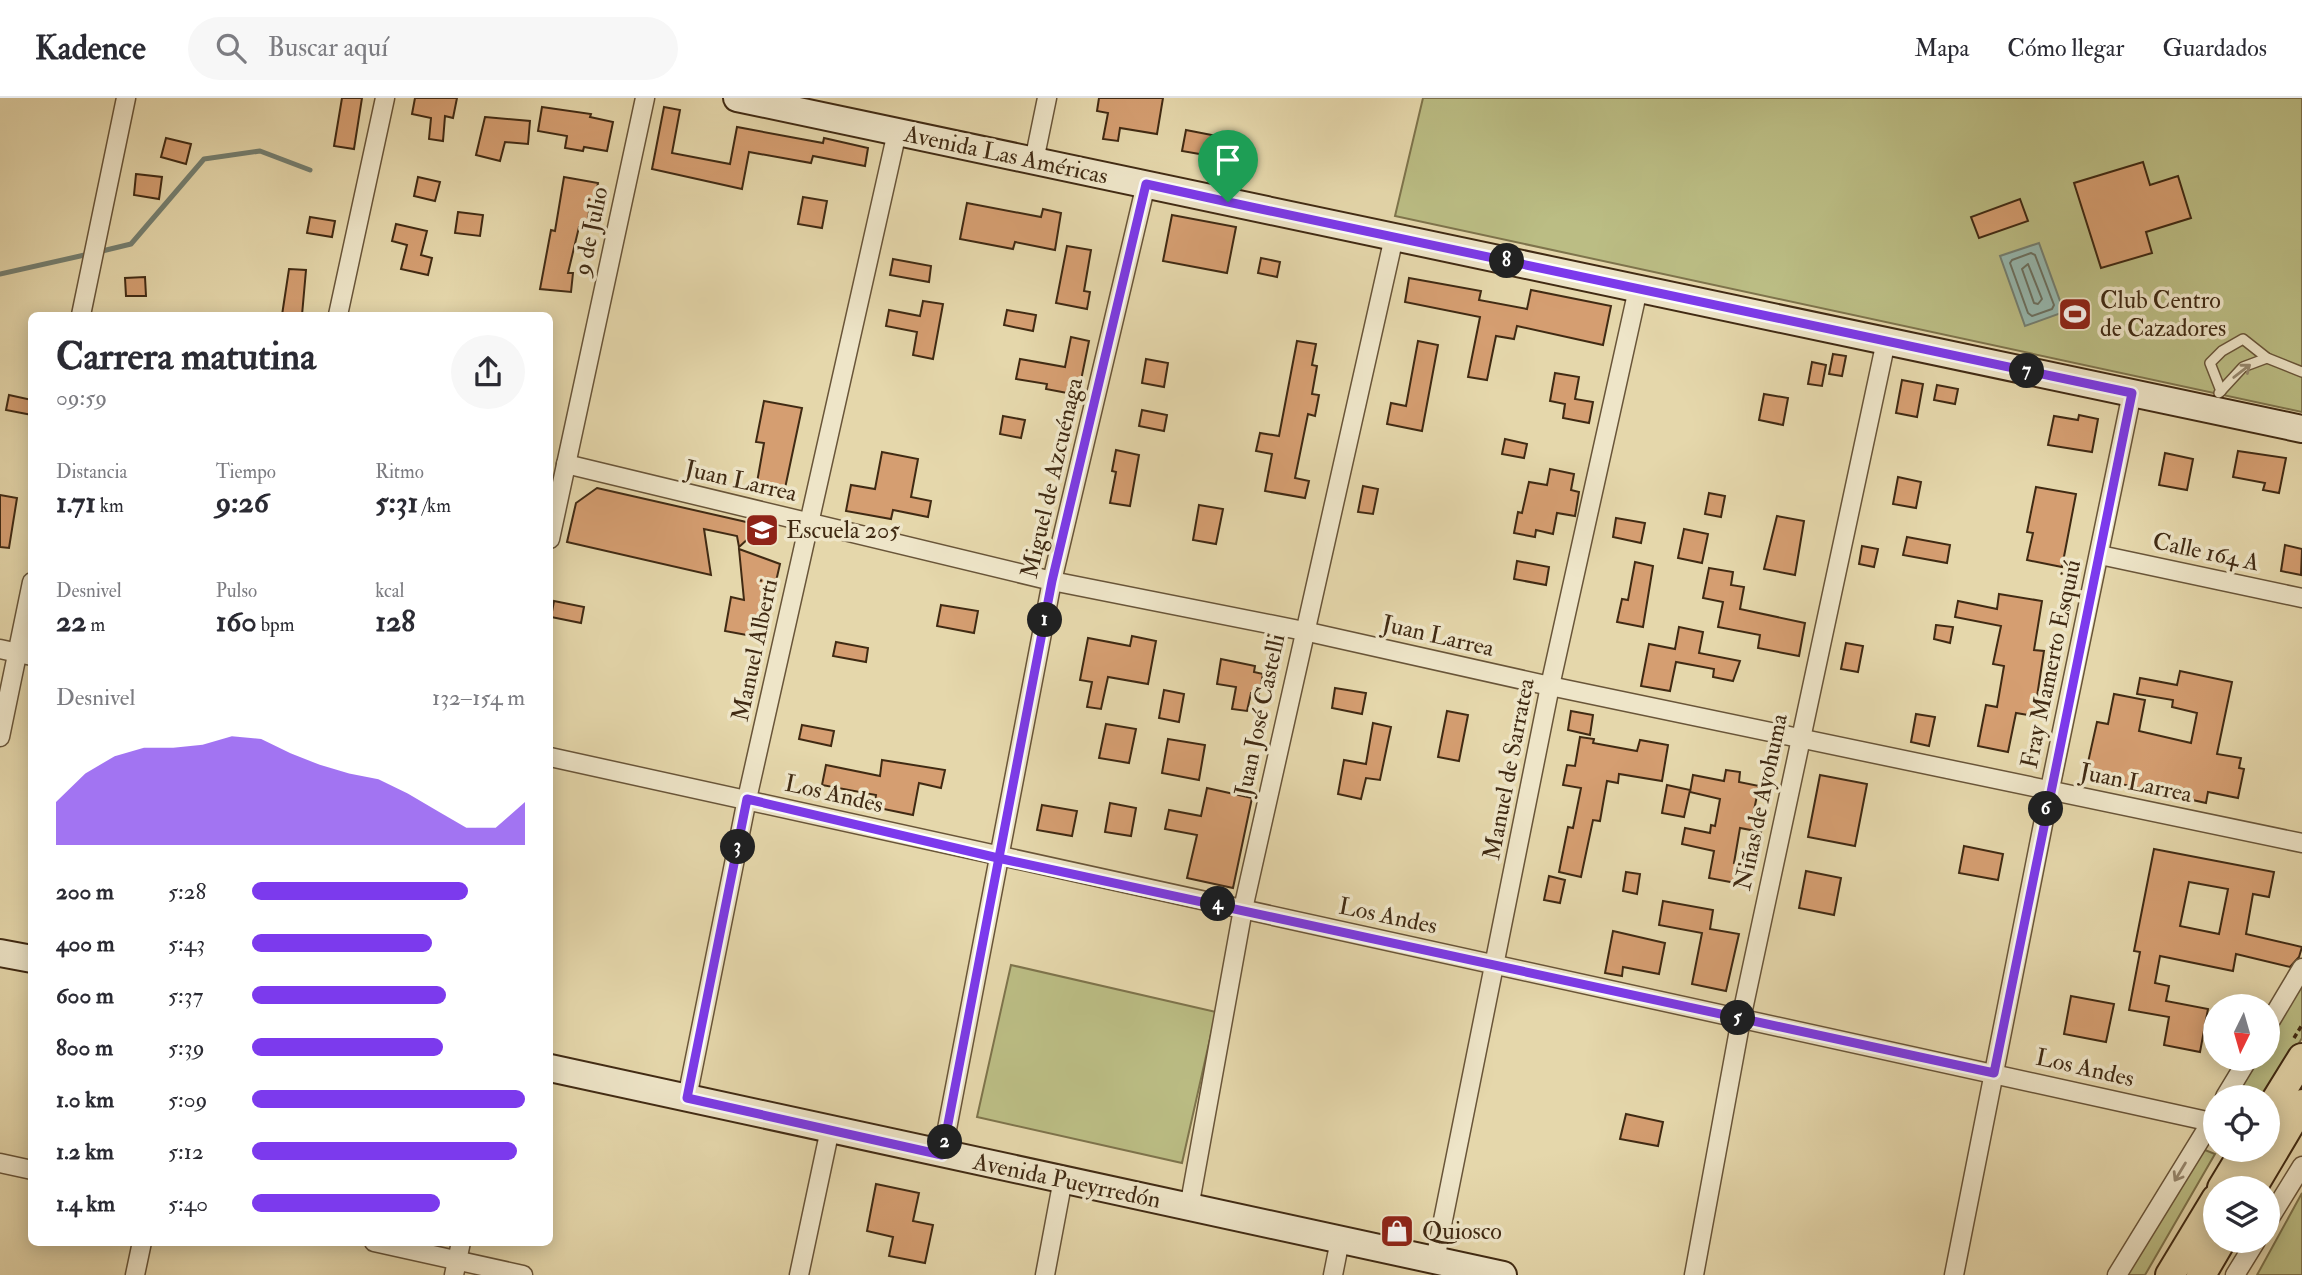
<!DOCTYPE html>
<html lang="es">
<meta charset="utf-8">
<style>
:root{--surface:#fff;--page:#f7f7f7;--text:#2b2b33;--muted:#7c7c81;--line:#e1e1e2;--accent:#7c3aed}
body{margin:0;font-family:"IM FELL Double Pica",serif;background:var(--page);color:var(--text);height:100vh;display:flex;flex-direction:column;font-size:26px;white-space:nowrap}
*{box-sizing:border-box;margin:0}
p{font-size:23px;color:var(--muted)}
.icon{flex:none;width:38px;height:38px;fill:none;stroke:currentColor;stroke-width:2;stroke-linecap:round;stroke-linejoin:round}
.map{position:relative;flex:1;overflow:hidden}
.sheet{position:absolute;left:28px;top:214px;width:525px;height:934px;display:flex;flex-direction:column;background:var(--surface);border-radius:10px;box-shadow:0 4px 18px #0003}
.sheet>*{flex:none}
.needle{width:46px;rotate:185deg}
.fabs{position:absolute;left:2203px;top:896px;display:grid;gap:14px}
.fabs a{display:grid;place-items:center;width:77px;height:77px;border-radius:50%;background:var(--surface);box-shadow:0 4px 18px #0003;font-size:35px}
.pin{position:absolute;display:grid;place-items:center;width:60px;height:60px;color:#fff;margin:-72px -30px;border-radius:50% 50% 50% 0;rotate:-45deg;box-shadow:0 0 7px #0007}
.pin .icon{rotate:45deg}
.km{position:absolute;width:35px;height:35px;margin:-18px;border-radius:50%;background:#222;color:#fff;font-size:19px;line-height:35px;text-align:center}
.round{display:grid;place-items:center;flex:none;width:74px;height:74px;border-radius:37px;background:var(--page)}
.overview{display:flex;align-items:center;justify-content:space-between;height:119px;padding:0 28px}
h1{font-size:38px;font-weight:700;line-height:52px}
.figures{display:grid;grid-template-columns:repeat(3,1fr);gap:10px;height:119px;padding:7px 28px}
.figures div{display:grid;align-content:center}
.figures b{font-size:30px;font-weight:700}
.figures small{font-size:19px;font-weight:400}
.figures p{font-size:19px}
.chart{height:196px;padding:14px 28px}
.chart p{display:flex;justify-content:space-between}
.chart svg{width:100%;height:126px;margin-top:7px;fill:var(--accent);opacity:.7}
ul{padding:0 28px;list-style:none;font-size:23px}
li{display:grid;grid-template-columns:112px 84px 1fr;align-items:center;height:52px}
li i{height:18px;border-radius:9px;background:var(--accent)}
header{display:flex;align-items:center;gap:42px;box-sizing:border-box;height:98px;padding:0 35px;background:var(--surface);border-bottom:2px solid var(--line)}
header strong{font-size:33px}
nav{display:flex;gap:38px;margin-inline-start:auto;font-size:24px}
.search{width:490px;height:63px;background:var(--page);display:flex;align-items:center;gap:18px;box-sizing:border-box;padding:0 24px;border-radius:38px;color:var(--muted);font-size:26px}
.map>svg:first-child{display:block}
</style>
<header>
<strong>Kadence</strong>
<div class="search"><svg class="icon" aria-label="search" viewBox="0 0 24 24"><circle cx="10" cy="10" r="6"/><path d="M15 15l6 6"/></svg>Buscar aquí</div>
<nav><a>Mapa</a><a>Cómo llegar</a><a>Guardados</a></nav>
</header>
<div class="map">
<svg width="2302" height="1177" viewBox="0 0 2302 1177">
<rect width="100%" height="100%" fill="#e5d7ab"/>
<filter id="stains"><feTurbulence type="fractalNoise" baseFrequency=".00286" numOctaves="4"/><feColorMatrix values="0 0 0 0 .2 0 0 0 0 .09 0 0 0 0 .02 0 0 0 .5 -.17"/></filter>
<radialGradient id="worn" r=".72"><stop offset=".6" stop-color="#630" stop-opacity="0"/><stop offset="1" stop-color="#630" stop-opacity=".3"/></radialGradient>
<g fill="#bbbd84" stroke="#7e744c" stroke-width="2">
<path d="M1423 0H2302V314L1395 118Z"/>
<path d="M1011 867 1216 914 1182 1065 977 1019Z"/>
<path d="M2302 868V940L2267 999H2222L2246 961H2268V924Z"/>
<path d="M2195 1048 2215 1056 2145 1177H2115Z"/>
<path d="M2302 1095V1177H2257Z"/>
</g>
<path fill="#96b8af" stroke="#747f71" stroke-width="2" d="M2039 145 2064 214 2025 228 2000 158Z"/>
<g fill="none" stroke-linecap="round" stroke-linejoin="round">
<g stroke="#6b7161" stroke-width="2">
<path d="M2031 155 2035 157 2054 207 2052 211 2032 218 2028 215 2010 165 2012 162Z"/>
<path d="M2028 166 2042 201 2038 206 2034 205 2022 171Z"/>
</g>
<g stroke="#747f71" stroke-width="5">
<path d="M98 154 131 146 204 61 260 53 310 72"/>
<path d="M0 176 89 156"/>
</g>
</g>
<g fill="#d59e71" stroke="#402a13" stroke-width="2" fill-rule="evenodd">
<path d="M342 0H362L354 51 334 48Z"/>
<path d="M415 0H457L453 20 445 18 443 43 429 41 431 20 412 16Z"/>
<path d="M1099 0H1163L1157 36 1120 30 1118 43 1103 41 1108 15 1097 13Z"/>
<path d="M542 9 591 16 590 19 613 24 607 53 584 49 583 53 565 50 567 38 538 33Z"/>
<path d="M664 9 680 12 672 55 730 66 737 29 823 45 824 40 868 50 865 68 813 58 811 65 749 54 742 91 652 71Z"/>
<path d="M485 19 530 23 528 46 505 44 500 63 476 57Z"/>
<path d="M1186 32 1222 39 1217 59 1182 53Z"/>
<path d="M166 40 191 46 186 66 161 59Z"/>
<path d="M2143 64 2150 87 2178 78 2191 120 2146 134 2152 155 2101 170 2074 85Z"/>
<path d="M136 76 162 79 159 101 134 97Z"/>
<path d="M418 79 440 84 435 103 414 98Z"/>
<path d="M564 79 598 85 594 107 590 106 587 130 579 129 568 175H573L571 194 540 191 551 132 555 133Z"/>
<path d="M803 99 827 103 822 130 798 126Z"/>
<path d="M2020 101 2028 123 1979 140 1971 119Z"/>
<path d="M967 105 1041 119 1043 111 1061 115 1055 152 1015 144 1013 151 960 141Z"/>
<path d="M458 114 483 117 480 138 455 135Z"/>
<path d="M1172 117 1236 129 1227 175 1163 163Z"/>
<path d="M310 119 335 123 332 139 307 135Z"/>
<path d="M396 126 427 133 421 157 432 160 428 177 401 171 407 147 392 143Z"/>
<path d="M1067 148 1091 152 1084 193 1090 194 1087 211 1056 205Z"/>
<path d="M1261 160 1280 164 1277 179 1258 175Z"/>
<path d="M893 161 931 168 929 184 890 177Z"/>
<path d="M289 171 306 172 302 217H282Z"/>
<path d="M145 179 146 198H126L125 180Z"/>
<path d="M1409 180 1481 193 1479 202 1527 211 1531 192 1611 208 1603 247 1517 228 1514 241 1496 238 1487 282 1468 279 1480 219 1405 204Z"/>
<path d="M923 203 943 206 933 261 913 257 917 234 886 228 889 212 920 218Z"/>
<path d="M1007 212 1036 217 1033 233 1004 227Z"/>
<path d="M1071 239 1089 243 1078 297 1046 291 1047 286 1016 281 1020 261 1065 269Z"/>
<path d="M1297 243 1316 246 1312 267 1317 268 1312 296 1319 297 1315 318 1308 316 1295 380 1309 383 1305 400 1265 393 1272 356 1256 353 1260 335 1279 338Z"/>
<path d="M1418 243 1438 247 1422 333 1387 326 1391 305 1406 308Z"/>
<path d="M1833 256 1846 258 1842 278 1829 276Z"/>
<path d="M1146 261 1168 265 1164 289 1142 285Z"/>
<path d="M1812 264 1826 267 1822 288 1808 286Z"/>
<path d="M1555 275 1579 279 1575 301 1593 304 1589 325 1563 320 1565 306 1550 303Z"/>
<path d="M1902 282 1923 286 1917 319 1896 315Z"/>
<path d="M1937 287 1958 291 1955 306 1934 302Z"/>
<path d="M1764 296 1788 300 1783 327 1759 322Z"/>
<path d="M9 297 32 302V317L6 312Z"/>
<path d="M764 303 802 310 784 395 756 390 764 345 756 344Z"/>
<path d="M1142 312 1167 317 1164 333 1139 328Z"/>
<path d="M2079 317 2098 321 2092 354 2048 347 2054 318 2078 322Z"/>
<path d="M1003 318 1025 322 1021 340 1000 336Z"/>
<path d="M1505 341 1527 346 1524 360 1502 356Z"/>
<path d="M1116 352 1139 357 1130 408 1110 405 1116 374 1112 373Z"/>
<path d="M2238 353 2286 360 2279 395 2263 392 2265 385 2233 379Z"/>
<path d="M882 354 918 361 911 399 931 403 928 419 893 412 891 421 846 413 851 387 875 391Z"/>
<path d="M2165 355 2193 361 2187 392 2159 387Z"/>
<path d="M1550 371 1574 376 1571 392 1579 394 1575 418 1557 415 1553 436 1536 432 1535 439 1514 435 1518 414 1522 415 1529 384 1547 387Z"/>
<path d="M1898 379 1921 384 1916 410 1893 406Z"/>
<path d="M1363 388 1378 391 1373 416 1358 414Z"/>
<path d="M2036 389 2076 396 2062 469 2027 462 2033 435 2027 434Z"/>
<path d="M597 390 742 423 762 428 739 449 737 438 704 431 711 477 567 444 576 405Z"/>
<path d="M1709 395 1725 398 1721 419 1705 416Z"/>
<path d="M0 397 17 400 9 450 0 449Z"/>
<path d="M1199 407 1223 411 1216 446 1193 442Z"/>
<path d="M1777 418 1804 423 1795 477 1764 471Z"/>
<path d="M1616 420 1645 425 1641 445 1613 439Z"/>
<path d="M1684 431 1708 436 1702 465 1678 460Z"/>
<path d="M1907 439 1950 447 1947 465 1903 457Z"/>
<path d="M2285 447 2302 451 2301 477 2281 473Z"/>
<path d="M1862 448 1878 451 1874 469 1859 466Z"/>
<path d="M739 451 780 466 763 540 725 533 731 499 744 502Z"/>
<path d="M1517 463 1549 469 1546 487 1514 481Z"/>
<path d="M1635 464 1653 468 1643 529 1617 524 1622 501 1628 502Z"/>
<path d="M1709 470 1733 474 1731 487 1744 489 1740 511 1805 525 1799 558 1758 550 1760 537 1718 529 1723 504 1703 500Z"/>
<path d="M1999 496 2042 503 2034 552 2044 553 2034 618 2016 615 2008 654 1978 648 1986 607 1997 609 2004 568 1993 566 2001 528 1955 519 1958 503 1997 511Z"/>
<path d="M554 503 584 509 581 525 551 519Z"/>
<path d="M941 507 978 513 974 535 937 528Z"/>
<path d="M1936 527 1953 529 1950 545 1934 541Z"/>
<path d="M1679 529 1703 534 1699 555 1740 563 1733 583 1713 579 1714 571 1676 564 1670 593 1641 588 1649 546 1675 551Z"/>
<path d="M1132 538 1156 543 1148 586 1108 579 1101 611 1087 609 1092 584 1080 582 1088 540 1130 548Z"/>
<path d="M836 544 868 550 866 564 833 558Z"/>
<path d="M1846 545 1863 548 1858 574 1841 571Z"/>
<path d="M1221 561 1255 568 1254 574 1263 576 1259 596 1251 595 1247 613 1232 611 1236 589 1217 586Z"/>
<path d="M2180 573 2232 584 2217 656 2241 660 2239 670 2244 671 2238 700 2208 694 2206 705 2085 678 2097 624 2108 626 2114 596 2145 602 2139 633 2191 645 2197 615 2172 609 2173 602 2137 596 2140 580 2177 587Z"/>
<path d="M1335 590 1366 595 1362 616 1332 610Z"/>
<path d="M1164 592 1184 596 1179 624 1159 620Z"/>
<path d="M1447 613 1468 617 1459 663 1438 659Z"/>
<path d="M1571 613 1593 617 1590 637 1568 632Z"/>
<path d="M1916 616 1935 619 1929 648 1911 644Z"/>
<path d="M1373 625 1391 629 1380 682 1366 680 1361 701 1338 696 1344 662 1366 666Z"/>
<path d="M1106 626 1136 631 1129 665 1099 660Z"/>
<path d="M802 627 834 633 831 648 799 641Z"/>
<path d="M1580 639 1594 641 1593 645 1637 653 1640 642 1668 647 1662 683 1619 676 1618 685 1607 683 1600 723 1593 722 1581 779 1559 774 1568 729 1573 730 1581 690 1563 687 1567 667 1575 668Z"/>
<path d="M1168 641 1205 647 1199 682 1162 675Z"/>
<path d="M882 662 945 672 941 690 919 685 913 717 874 709 876 697 822 687 826 667 880 678Z"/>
<path d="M1726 672 1740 674 1739 684 1759 688 1753 717 1764 719 1761 734 1740 730 1734 765 1745 767 1741 786 1709 780 1714 753 1682 746 1685 730 1710 735 1711 727 1715 728 1720 701 1690 694 1693 677 1724 683Z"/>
<path d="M1820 677 1867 686 1855 748 1808 739Z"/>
<path d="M1667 687 1690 692 1684 719 1662 715Z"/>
<path d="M1207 690 1252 700 1233 790 1187 780 1197 737 1165 731 1169 712 1201 718Z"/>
<path d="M1110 705 1136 710 1131 738 1105 734Z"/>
<path d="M1042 707 1077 713 1072 738 1037 732Z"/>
<path d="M1964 748 2003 756 1998 782 1959 775Z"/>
<path d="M2154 751 2274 774 2269 799 2253 796 2246 836 2302 849 2299 859 2290 869 2236 856 2233 873 2160 858 2155 885 2169 888 2166 903 2208 911 2200 954 2164 947 2169 919 2129 912 2140 854 2134 853ZM2189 784 2228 791 2219 836 2180 828Z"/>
<path d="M1806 773 1841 780 1834 817 1799 810Z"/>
<path d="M1626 774 1640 776 1637 796 1623 793Z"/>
<path d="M1549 778 1565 782 1560 805 1544 802Z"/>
<path d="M1663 803 1713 812 1710 831 1739 836 1726 893 1692 886 1702 835 1659 827Z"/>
<path d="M1613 833 1665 845 1659 876 1623 869 1622 878 1605 875Z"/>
<path d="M2071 898 2114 906 2106 944 2064 936Z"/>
<path d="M1626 1016 1663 1024 1658 1048 1620 1041Z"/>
<path d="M876 1086 919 1095 913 1123 933 1127 925 1165 889 1158 893 1139 867 1133Z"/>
</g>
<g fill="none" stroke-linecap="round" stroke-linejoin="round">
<g stroke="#695539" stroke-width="12">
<g id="lane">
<path d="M2221 293 2210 265 2222 253 2243 241 2267 260 2302 274"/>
<path d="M2219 295 2243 269 2267 260"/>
</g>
</g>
<g stroke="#695539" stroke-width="21">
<g id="street">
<path d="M1034 63 1047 0"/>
<path d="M81 217 126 0"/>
<path d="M338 217 385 0"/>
<path d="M566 366 1052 483 1304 533 1550 588 2302 745"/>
<path d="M550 441 645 0"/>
<path d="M2100 457 2302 500"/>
<path d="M0 551 32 558"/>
<path d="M0 639 32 484"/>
<path d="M550 659 2216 1025"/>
<path d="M2268 927 2302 870"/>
<path d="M2225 999 2248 961"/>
<path d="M687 1000 747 701 897 34"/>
<path d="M942 1057 1052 483 1146 86"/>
<path d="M0 1065 32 1072"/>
<path d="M1189 1110 1243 811 1394 139"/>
<path d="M2268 1123 2302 1068"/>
<path d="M374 1144 523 1177"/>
<path d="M1435 1162 1550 588 1638 191"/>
<path d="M135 1177 142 1144"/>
<path d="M454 1177 461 1144"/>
<path d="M799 1177 830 1031"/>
<path d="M1045 1177 1063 1081"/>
<path d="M1333 1177 1340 1142"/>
<path d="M1694 1177 1741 921 1886 243"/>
<path d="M1954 1177 2050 691 2132 295"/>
<path d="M2117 1177 2216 1016"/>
<path d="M2235 1177 2256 1143"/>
</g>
</g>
<g stroke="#402a13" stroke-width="30">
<g id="secondary">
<path d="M737 0 2302 331"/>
<path d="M0 855 32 861"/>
<path d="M550 970 1503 1177"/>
</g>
</g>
<g stroke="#402a13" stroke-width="32">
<g id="primary">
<path d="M2268 1015 2302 960"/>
<path d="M2222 1090 2245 1052"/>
<path d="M2252 1090 2302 1006"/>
<path d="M2170 1177 2216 1101"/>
<path d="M2201 1177 2221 1143"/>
</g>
</g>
<path stroke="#402a13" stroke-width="3.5" stroke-dasharray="5 3.5" stroke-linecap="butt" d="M2294 940 2302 927"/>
<use href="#lane" stroke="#eee5c8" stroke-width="9"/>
<use href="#street" stroke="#eee5c8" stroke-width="18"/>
<use href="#secondary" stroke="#eee5c8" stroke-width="26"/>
<use href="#primary" stroke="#e5d7ab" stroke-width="28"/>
</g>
<defs><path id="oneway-shaft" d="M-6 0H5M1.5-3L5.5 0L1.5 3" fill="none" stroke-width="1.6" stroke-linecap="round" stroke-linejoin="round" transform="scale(1.75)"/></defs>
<g stroke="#97886e">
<use href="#oneway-shaft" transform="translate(2242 273) rotate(-38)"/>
<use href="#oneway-shaft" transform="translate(2180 1074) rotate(121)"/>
</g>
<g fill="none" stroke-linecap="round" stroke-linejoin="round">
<g stroke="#fff" stroke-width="14">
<path id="route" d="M1228 104 1146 86 1052 483 942 1057 687 1000 747 701 998 760 1994 975 2132 295 1228 104"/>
</g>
<use href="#route" stroke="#7c3aed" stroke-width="9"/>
</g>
<defs>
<g id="stadium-square" transform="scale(1.75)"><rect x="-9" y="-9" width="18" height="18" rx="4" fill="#8f2418" stroke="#eee5c8"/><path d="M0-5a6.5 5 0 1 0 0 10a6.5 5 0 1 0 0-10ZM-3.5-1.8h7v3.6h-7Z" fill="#fff"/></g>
<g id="school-square" transform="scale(1.75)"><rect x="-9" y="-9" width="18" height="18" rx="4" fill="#8f2418" stroke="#eee5c8"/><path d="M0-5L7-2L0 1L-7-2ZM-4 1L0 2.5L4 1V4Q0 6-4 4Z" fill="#fff"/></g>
<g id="shop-square" transform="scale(1.75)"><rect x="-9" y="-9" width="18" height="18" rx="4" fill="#8f2418" stroke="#eee5c8"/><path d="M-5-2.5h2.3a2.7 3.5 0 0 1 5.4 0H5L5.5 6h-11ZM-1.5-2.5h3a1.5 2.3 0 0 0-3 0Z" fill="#fff"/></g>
</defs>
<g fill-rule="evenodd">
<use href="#stadium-square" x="2075" y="216"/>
<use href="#school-square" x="762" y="432"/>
<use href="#shop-square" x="1397" y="1133"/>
</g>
<g text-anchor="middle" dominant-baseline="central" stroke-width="7" stroke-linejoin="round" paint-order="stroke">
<g font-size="24" fill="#402a13" stroke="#eee5c8">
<text transform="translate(1006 57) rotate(12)">Avenida Las Américas</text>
<text transform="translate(591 133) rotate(-78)">9 de Julio</text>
<text transform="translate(1052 380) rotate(-77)">Miguel de Azcuénaga</text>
<text transform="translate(741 383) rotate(13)">Juan Larrea</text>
<text transform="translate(2206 454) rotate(12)">Calle 164 A</text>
<text transform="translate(1438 538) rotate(13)">Juan Larrea</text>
<text transform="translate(755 552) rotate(-78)">Manuel Alberti</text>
<text transform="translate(2051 566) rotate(-78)">Fray Mamerto Esquiú</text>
<text transform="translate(1260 617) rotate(-78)">Juan José Castelli</text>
<text transform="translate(1509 671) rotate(-79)">Manuel de Sarratea</text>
<text transform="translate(2136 685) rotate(12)">Juan Larrea</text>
<text transform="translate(834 696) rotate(13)">Los Andes</text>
<text transform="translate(1761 704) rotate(-78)">Niñas de Ayohuma</text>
<text transform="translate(1388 818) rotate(12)">Los Andes</text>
<text transform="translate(2085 970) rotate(13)">Los Andes</text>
<text transform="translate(1067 1083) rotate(12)">Avenida Pueyrredón</text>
</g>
<g font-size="24" fill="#402a13" stroke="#eee5c8" text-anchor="start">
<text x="2100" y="202">Club Centro<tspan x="2100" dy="28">de Cazadores</tspan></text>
<text x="786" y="432">Escuela 205</text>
<text x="1422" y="1133">Quiosco</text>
</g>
</g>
<rect width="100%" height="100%" filter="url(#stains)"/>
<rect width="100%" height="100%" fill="url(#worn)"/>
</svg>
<div class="fabs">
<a><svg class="needle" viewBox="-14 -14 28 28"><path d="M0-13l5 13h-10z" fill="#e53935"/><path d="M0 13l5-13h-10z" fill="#7c7c81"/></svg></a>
<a><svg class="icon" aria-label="locate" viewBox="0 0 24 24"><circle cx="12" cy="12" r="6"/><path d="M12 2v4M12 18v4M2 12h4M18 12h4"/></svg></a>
<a><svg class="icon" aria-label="layers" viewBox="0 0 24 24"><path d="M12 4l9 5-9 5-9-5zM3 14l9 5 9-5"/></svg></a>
</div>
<div class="pin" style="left:1228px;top:104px;background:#1e9e55"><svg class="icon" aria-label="arrive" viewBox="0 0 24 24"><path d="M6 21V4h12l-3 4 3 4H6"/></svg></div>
<b class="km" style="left:1045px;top:522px">1</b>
<b class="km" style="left:945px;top:1044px">2</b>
<b class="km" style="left:738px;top:749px">3</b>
<b class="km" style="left:1218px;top:806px">4</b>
<b class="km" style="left:1738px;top:920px">5</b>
<b class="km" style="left:2046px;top:711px">6</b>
<b class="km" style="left:2027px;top:273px">7</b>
<b class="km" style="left:1507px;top:163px">8</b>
<section class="sheet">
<div class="overview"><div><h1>Carrera matutina</h1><p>09:59</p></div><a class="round"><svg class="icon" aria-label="share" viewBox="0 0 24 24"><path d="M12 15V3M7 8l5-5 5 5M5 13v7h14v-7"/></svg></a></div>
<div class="figures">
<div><p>Distancia</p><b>1.71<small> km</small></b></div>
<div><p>Tiempo</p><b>9:26</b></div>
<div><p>Ritmo</p><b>5:31<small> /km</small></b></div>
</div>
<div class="figures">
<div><p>Desnivel</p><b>22<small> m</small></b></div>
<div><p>Pulso</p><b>160<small> bpm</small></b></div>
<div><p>kcal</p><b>128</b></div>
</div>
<div class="chart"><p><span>Desnivel</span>132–154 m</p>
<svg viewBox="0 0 160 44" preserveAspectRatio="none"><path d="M0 44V29L10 19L20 13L30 10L40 10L50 9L60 6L70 7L80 12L90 16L100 19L110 21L120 26L130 32L140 38L150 38L160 29V44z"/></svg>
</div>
<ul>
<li><b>200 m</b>5:28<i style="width:79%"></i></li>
<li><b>400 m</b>5:43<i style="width:66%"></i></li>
<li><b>600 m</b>5:37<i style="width:71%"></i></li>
<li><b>800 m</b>5:39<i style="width:70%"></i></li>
<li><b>1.0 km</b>5:09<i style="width:100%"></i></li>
<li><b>1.2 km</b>5:12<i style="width:97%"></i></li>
<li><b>1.4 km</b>5:40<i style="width:69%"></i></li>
</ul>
</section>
</div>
